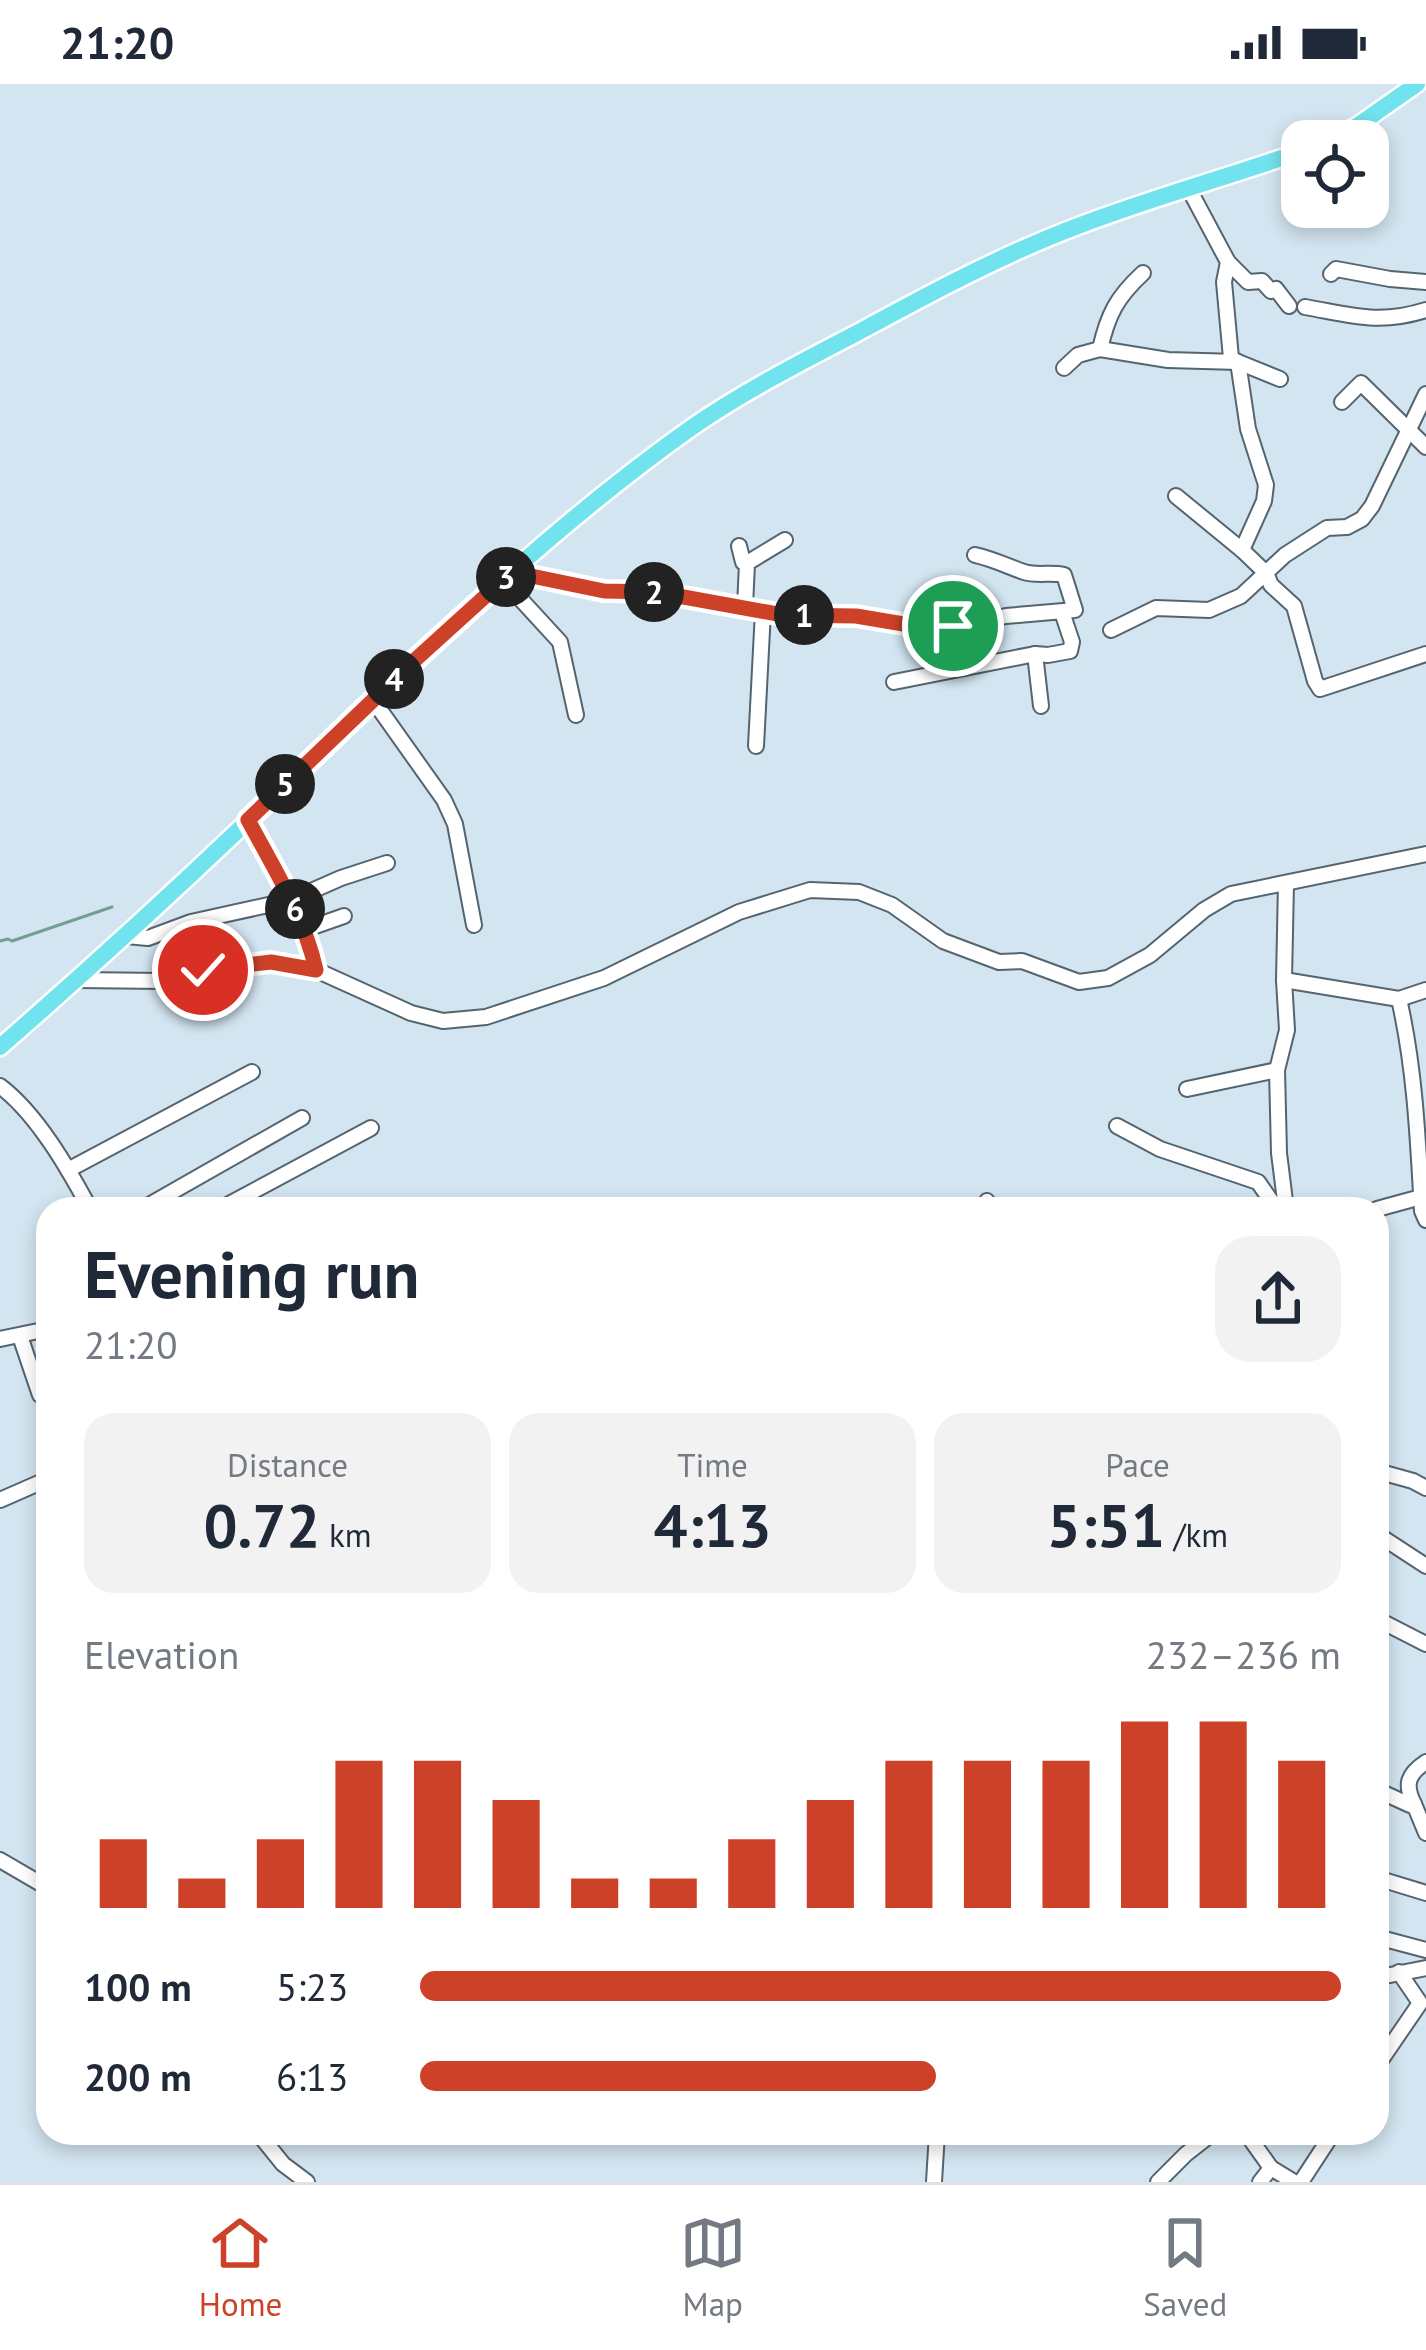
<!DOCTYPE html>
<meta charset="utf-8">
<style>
:root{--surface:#fff;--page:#f2f2f3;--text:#1f2937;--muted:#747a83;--line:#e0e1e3;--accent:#cd4128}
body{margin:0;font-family:"PT Sans",sans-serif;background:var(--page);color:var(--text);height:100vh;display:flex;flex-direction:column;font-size:45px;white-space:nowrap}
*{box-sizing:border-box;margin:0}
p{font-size:39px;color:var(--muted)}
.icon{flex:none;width:66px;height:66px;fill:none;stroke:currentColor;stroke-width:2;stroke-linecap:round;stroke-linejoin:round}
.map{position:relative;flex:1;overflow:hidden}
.panel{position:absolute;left:36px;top:1113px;width:1353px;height:948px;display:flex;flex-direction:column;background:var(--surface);border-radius:36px;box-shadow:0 6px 18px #0003}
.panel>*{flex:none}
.controls{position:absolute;left:1281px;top:36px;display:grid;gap:24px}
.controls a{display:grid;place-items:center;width:108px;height:108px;border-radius:24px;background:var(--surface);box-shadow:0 6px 18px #0003;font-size:60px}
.pin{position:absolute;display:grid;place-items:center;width:102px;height:102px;color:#fff;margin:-51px;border:6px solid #fff;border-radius:50%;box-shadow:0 3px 12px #0007}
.km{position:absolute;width:60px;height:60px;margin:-30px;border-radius:50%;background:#222;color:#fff;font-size:33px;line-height:60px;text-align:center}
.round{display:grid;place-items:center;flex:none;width:126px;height:126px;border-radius:36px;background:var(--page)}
.headline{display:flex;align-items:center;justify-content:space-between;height:204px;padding:0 48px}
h1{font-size:66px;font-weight:800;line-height:90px}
.stats{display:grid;grid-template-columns:repeat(3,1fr);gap:18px;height:204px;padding:12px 48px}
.stats div{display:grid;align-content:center;border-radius:30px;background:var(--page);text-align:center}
.stats b{font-size:60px;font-weight:800}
.stats small{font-size:33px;font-weight:400}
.stats p{font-size:33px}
.chart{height:336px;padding:24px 48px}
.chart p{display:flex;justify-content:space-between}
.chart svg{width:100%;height:216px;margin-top:12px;stroke:var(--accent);stroke-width:6}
ul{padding:0 48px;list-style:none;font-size:39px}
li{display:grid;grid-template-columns:192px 144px 1fr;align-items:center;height:90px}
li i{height:30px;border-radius:15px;background:var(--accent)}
.status{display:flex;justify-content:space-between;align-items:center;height:84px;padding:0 60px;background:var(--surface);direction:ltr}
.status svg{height:33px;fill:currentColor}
.tabs{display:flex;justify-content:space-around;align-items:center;height:168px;border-top:3px solid var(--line);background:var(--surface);font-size:33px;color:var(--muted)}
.tabs a{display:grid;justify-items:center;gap:6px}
.tabs .active{color:var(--accent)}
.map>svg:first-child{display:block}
</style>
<div class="status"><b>21:20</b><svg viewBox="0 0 49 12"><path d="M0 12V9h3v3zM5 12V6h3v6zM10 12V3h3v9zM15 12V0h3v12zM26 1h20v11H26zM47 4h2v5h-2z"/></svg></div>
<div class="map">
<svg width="1426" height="2098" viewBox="0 0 1426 2098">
<rect width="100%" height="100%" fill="#d3e5f1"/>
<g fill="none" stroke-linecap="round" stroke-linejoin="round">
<path stroke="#70a092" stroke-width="3" d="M0 857 8 855 12 857 112 823"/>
<g stroke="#55646f" stroke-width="18">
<g id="minor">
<path d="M1189 105 1228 178 1224 198 1231 274 1238 278 1248 345 1266 401 1264 417 1242 466"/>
<path d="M1228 178 1248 198 1262 197 1271 207 1276 205 1289 222"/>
<path d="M1331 190 1336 185 1390 195 1426 198"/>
<path d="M1305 223C1351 231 1379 241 1426 226"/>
<path d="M1100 265C1108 230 1117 213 1143 189"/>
<path d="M1064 284 1078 271 1100 265 1168 276 1238 278 1280 295"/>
<path d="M1342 318 1361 299 1426 363"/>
<path d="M1176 412 1242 466 1266 489 1271 501 1294 522 1315 597 1320 605 1426 570"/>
<path d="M739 462 743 478 747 479 745 523"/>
<path d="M747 479 785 456"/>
<path d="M512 488 604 507 656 508 783 531 857 532 939 546 1006 532 1075 526 1064 491C1051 488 1036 492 1024 488 1007 482 993 475 975 471"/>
<path d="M503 496 560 558 576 631"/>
<path d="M1111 546 1156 524 1209 526 1241 512 1285 471 1327 444 1347 443 1362 435 1372 422 1426 310"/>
<path d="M1035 570 1041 622"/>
<path d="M894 598 1035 570 1048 571 1070 567 1072 558 1062 528"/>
<path d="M373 616 444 716 455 740 474 841"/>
<path d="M756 662 763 527"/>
<path d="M248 736C274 784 305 832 316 886"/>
<path d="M304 846 344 832"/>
<path d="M126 852 148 854 191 838 291 816 341 794 387 779"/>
<path d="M77 896 163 897 203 886 271 878 316 886 411 929 443 937 486 933 604 894 739 828 810 806 859 808 892 821 943 857 999 878 1022 877 1079 898 1108 894 1150 871 1204 826 1231 810 1426 770"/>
<path d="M1284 896 1399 915 1426 906"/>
<path d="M1399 915C1415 985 1418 1056 1422 1127L1426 1136"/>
<path d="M0 1002C37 1030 68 1084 90 1125"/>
<path d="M1187 1005 1277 986"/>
<path d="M1117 1042 1160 1065 1258 1098 1277 1125"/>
<path d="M68 1086 252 988"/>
<path d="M987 1117 988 1125"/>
<path d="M142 1125 302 1034"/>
<path d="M220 1125 371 1044"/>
<path d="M1286 1125 1279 1069 1277 986 1287 946 1284 896 1286 799"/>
<path d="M1377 1125 1421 1113"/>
<path d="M20 1252 40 1311"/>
<path d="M0 1255 48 1245"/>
<path d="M1377 1387 1413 1397 1426 1404"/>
<path d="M0 1416 48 1395"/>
<path d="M1377 1450 1426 1482"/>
<path d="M1377 1535 1426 1560"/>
<path d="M1377 1706 1410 1721 1414 1720 1426 1749"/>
<path d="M1414 1720C1404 1700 1408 1690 1426 1678"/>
<path d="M0 1776 48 1804"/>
<path d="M1377 1794 1426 1809"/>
<path d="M1377 1853 1426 1866"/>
<path d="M1377 1889 1385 1892 1426 1884"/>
<path d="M1377 1982 1420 1919 1399 1888"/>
<path d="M258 2049 283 2080 307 2098"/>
<path d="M1246 2049 1271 2084 1294 2098"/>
<path d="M934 2098 937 2049"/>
<path d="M1158 2098 1186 2070 1213 2049"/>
<path d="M1260 2098 1271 2084"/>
<path d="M1301 2098 1333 2049"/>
</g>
</g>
<g stroke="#fff" stroke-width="21">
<g id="major">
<path d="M1330 57 1357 42 1417 0"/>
<path d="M0 963C85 889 168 813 249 736 391 600 530 458 691 344 743 308 801 278 857 249 929 210 1001 171 1078 142 1151 114 1228 93 1302 67"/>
</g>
</g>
<use href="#minor" stroke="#fff" stroke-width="14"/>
<use href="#major" stroke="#71e3ee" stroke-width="16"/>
</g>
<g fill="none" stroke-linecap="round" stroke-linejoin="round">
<g stroke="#fff" stroke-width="24">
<path id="route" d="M203 886 271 878 316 886C304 832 274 784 248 736L415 576 512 488 604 507 656 508 783 531 856 532 939 546 953 542"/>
</g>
<use href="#route" stroke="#cd4128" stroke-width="15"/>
</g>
</svg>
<div class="controls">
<a><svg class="icon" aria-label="locate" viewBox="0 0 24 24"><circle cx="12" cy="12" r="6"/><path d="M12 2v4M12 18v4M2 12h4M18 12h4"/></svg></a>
</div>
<div class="pin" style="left:953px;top:542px;background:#1e9e55"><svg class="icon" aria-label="arrive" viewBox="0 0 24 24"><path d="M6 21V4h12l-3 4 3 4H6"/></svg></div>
<div class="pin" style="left:203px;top:886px;background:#d93025"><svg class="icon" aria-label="check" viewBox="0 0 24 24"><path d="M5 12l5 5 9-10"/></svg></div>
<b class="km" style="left:804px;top:531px">1</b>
<b class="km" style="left:654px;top:508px">2</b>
<b class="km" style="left:506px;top:493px">3</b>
<b class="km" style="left:394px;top:595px">4</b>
<b class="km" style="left:285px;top:700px">5</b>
<b class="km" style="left:295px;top:825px">6</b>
<section class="panel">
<div class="headline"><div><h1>Evening run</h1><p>21:20</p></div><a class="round"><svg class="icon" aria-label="share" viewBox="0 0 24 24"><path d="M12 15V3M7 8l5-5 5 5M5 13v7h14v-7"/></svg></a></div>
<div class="stats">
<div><p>Distance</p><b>0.72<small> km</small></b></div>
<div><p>Time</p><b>4:13</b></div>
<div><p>Pace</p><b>5:51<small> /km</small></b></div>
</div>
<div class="chart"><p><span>Elevation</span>232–236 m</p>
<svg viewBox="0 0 160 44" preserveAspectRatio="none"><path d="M5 44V30M15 44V38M25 44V30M35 44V14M45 44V14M55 44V22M65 44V38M75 44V38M85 44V30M95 44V22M105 44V14M115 44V14M125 44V14M135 44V6M145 44V6M155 44V14"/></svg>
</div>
<ul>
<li><b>100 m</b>5:23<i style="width:100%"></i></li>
<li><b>200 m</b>6:13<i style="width:56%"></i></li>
</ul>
</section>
</div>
<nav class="tabs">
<a class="active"><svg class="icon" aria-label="home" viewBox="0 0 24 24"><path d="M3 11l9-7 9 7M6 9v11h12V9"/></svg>Home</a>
<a><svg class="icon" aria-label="map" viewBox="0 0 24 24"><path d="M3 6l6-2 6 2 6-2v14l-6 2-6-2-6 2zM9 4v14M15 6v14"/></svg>Map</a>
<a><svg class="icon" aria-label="saved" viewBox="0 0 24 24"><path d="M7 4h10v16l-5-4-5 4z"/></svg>Saved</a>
</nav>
